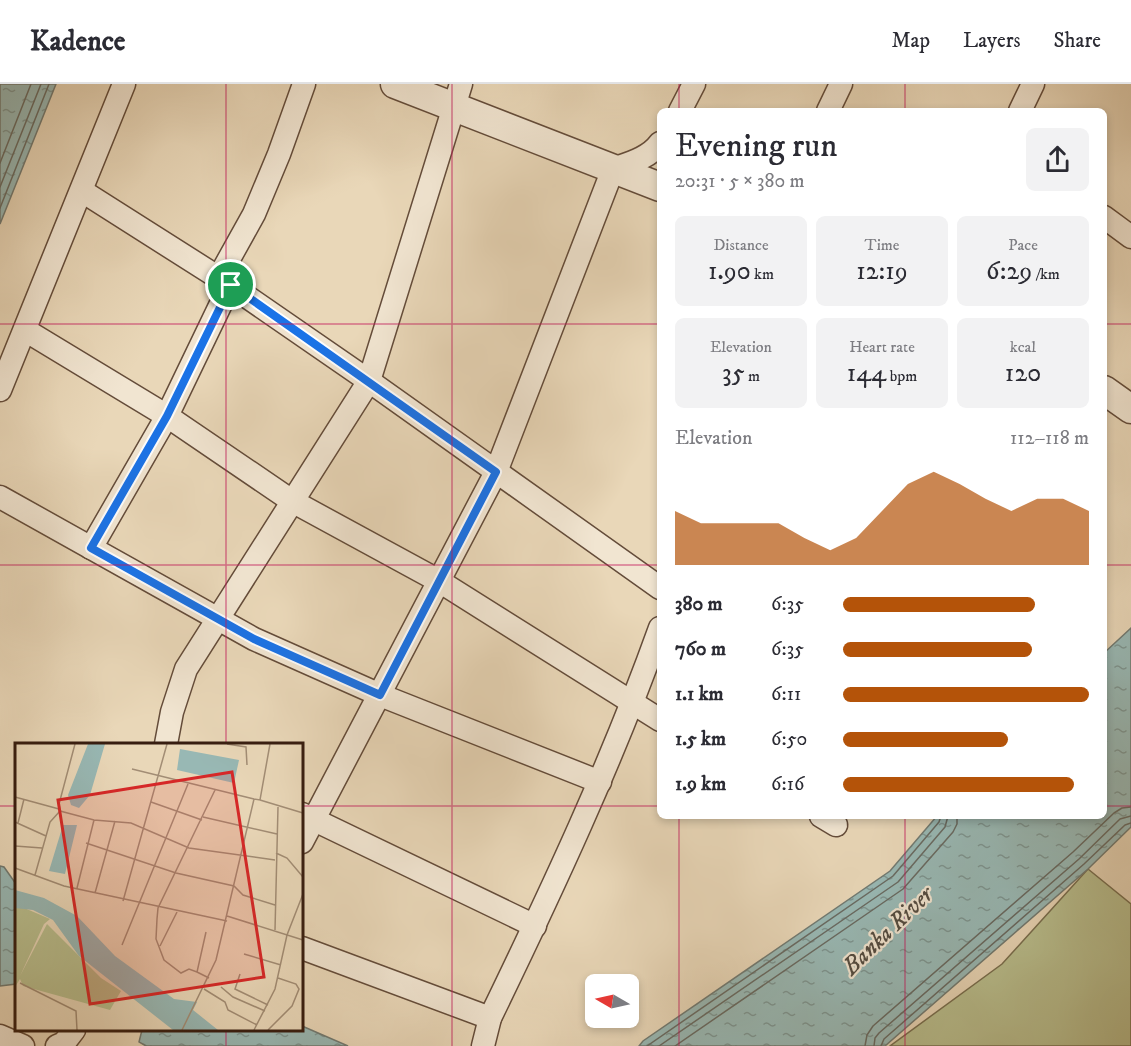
<!DOCTYPE html>
<meta charset="utf-8">
<style>
:root{--surface:#fff;--page:#f2f2f3;--text:#2b2b33;--muted:#7c7c81;--line:#e1e1e2;--accent:#b45309}
body{margin:0;font-family:"IM FELL DW Pica",serif;background:var(--page);color:var(--text);height:100vh;display:flex;flex-direction:column;font-size:22px;white-space:nowrap}
*{box-sizing:border-box;margin:0}
p{font-size:20px;color:var(--muted)}
.icon{flex:none;width:33px;height:33px;fill:none;stroke:currentColor;stroke-width:2;stroke-linecap:round;stroke-linejoin:round}
.map{position:relative;flex:1;overflow:hidden}
.side{position:absolute;left:657px;top:24px;width:450px;height:711px;display:flex;flex-direction:column;background:var(--surface);border-radius:9px;box-shadow:0 3px 9px #0003}
.side>*{flex:none}
.needle{width:39px;rotate:279deg}
.controls{position:absolute;left:585px;top:890px;display:grid;gap:12px}
.controls a{display:grid;place-items:center;width:54px;height:54px;border-radius:9px;background:var(--surface);box-shadow:0 3px 9px #0003;font-size:30px}
.pin{position:absolute;display:grid;place-items:center;width:51px;height:51px;color:#fff;margin:-26px;border:3px solid #fff;border-radius:50%;box-shadow:0 2px 6px #0007}
.round{display:grid;place-items:center;flex:none;width:63px;height:63px;border-radius:9px;background:var(--page)}
.overview{display:flex;align-items:center;justify-content:space-between;height:102px;padding:0 18px}
h1{font-size:33px;font-weight:600;line-height:45px}
.figures{display:grid;grid-template-columns:repeat(3,1fr);gap:9px;height:102px;padding:6px 18px}
.figures div{display:grid;align-content:center;border-radius:9px;background:var(--page);text-align:center}
.figures b{font-size:26px;font-weight:600}
.figures small{font-size:16px;font-weight:400}
.figures p{font-size:16px}
.chart{height:168px;padding:12px 18px}
.chart p{display:flex;justify-content:space-between}
.chart svg{width:100%;height:108px;margin-top:6px;fill:var(--accent);opacity:.7}
ul{padding:0 18px;list-style:none;font-size:20px}
li{display:grid;grid-template-columns:96px 72px 1fr;align-items:center;height:45px}
li i{height:15px;border-radius:8px;background:var(--accent)}
header{display:flex;align-items:center;gap:36px;box-sizing:border-box;height:84px;padding:0 30px;background:var(--surface);border-bottom:2px solid var(--line)}
header strong{font-size:28px}
nav{display:flex;gap:33px;margin-inline-start:auto;font-size:21px}
.map>svg:first-child{display:block}
</style>
<header>
<strong>Kadence</strong>
<nav><a>Map</a><a>Layers</a><a>Share</a></nav>
</header>
<div class="map">
<svg width="1131" height="962" viewBox="0 0 1131 962">
<defs>
<pattern id="water-ripples" width="26" height="14" patternUnits="userSpaceOnUse" patternTransform="scale(1.5)"><rect width="26" height="14" fill="#98b8b4"/><path d="M2 4q2-2 4 0t4 0M15 11q2-2 4 0t4 0" fill="none" stroke="#7d9591"/></pattern>
</defs>
<rect width="100%" height="100%" fill="#e9d7b8"/>
<filter id="stains"><feTurbulence type="fractalNoise" baseFrequency=".00333" numOctaves="4"/><feColorMatrix values="0 0 0 0 .2 0 0 0 0 .09 0 0 0 0 .02 0 0 0 .5 -.17"/></filter>
<radialGradient id="worn" r=".72"><stop offset=".6" stop-color="#630" stop-opacity="0"/><stop offset="1" stop-color="#630" stop-opacity=".3"/></radialGradient>
<path fill="#b8be8e" stroke="#786e4f" stroke-width="1.5" d="M1088 785 1131 820V962H890L1002 880Z"/>
<g fill="url(#water-ripples)" stroke="#717a72" stroke-width="1.5">
<path d="M0 0H56L0 140Z"/>
<path d="M1131 544V743L1088 785 885 962H639L643 957 890 787 937 732H1104V569Z"/>
<path d="M0 782 4 783 16 800V900L0 902Z"/>
<path d="M302 942 348 962H146L139 958 142 946H302Z"/>
</g>
<g fill="none" stroke-linecap="round" stroke-linejoin="round">
<g stroke="#686a62" stroke-width="1.5">
<path d="M0 79 31 0"/>
<path d="M0 103 41 0"/>
<path d="M0 124 49 0"/>
<path d="M647 962 893 792 939 738 941 732"/>
<path d="M659 962 898 798 945 743 948 732"/>
<path d="M675 962 903 805 953 748 957 740V732"/>
<path d="M865 962 867 951 873 942 1073 768 1114 729 1122 724 1131 723"/>
<path d="M874 962 875 954 879 949 1079 775 1120 735 1131 732"/>
<path d="M881 962 884 955 1084 780 1125 741 1131 739"/>
</g>
<g stroke="#644c3a" stroke-width="25">
<g id="minor">
<path d="M680 27 694 0"/>
<path d="M828 27 841 0"/>
<path d="M1020 27 1033 0"/>
<path d="M82 107 230 201 369 297 660 504"/>
<path d="M1104 133 1131 153"/>
<path d="M219 193 254 130 279 70 304 0"/>
<path d="M25 246 167 332 292 417 439 497 660 636"/>
<path d="M0 306 124 0"/>
<path d="M0 413 254 555 380 611 600 698"/>
<path d="M91 464 167 332 230 201"/>
<path d="M166 660 172 628 186 585 369 297 461 0"/>
<path d="M302 730 535 842"/>
<path d="M821 732 836 741"/>
<path d="M302 758 496 388 613 85C630 79 649 74 660 59"/>
<path d="M302 864 490 934"/>
<path d="M0 952 23 962"/>
<path d="M57 962 64 959 74 946"/>
<path d="M483 962 490 934C552 806 612 678 660 544"/>
</g>
</g>
<g stroke="#644c3a" stroke-width="31">
<g id="tertiary">
<path d="M395 0 660 103"/>
<path d="M1104 306 1131 325"/>
</g>
</g>
<use href="#minor" stroke="#f1e5d1" stroke-width="22"/>
<use href="#tertiary" stroke="#f1e5d1" stroke-width="28"/>
</g>
<g fill="none" stroke-linecap="round" stroke-linejoin="round">
<g stroke="#fff" stroke-width="12">
<path id="route" d="M231 201 496 388 380 611 254 555 91 464 167 332Z"/>
</g>
<use href="#route" stroke="#1a73e8" stroke-width="8"/>
</g>
<path fill="none" stroke="#c2185b" stroke-width="1.5" stroke-opacity="0.55" d="M226 0V660M452 0V962M679 0V27M905 0V27M0 240H660M1104 240H1131M0 481H660M1104 481H1131M0 722H16M302 722H660M1104 722H1131M679 732V962M905 732V962M226 946V962"/>
<g text-anchor="middle" dominant-baseline="central" stroke-width="4.5" stroke-linejoin="round" paint-order="stroke">
<g font-size="24" font-style="italic" fill="#544c41" stroke="#f1e5d1">
<text transform="translate(888 847) rotate(-44)">Banka River</text>
</g>
</g>
<g transform="translate(15 659)">
<rect width="288" height="288" fill="#e9d7b8"/>
<path d="M0 161 35 176 29 181 5 233 32 181 86 235 106 248 95 267 8 243 5 236 0 244Z" fill="#b8be8e"/>
<path d="M73 1H90L75 52 64 65 56 62 53 52ZM165 6 224 17 219 40 162 27ZM48 82H62L50 131 34 128ZM0 147 29 155 62 173 100 213 159 256 182 259 178 267 203 287H158L64 213 38 177 18 167 0 165Z" fill="#98b8b4"/>
<path fill="none" stroke="#a28d75" stroke-width="1.5" d="M212 1 231 4 232 22M117 26 239 56M0 54 44 66M245 57 288 70M136 59 187 77M45 68 79 77 116 80 174 105 260 117M45 68 44 61 60 1M188 74 262 91M0 79 31 93M3 80 9 56M71 100 161 130 219 143 228 152 260 162M0 103 27 105M261 110 272 115 288 134M0 125 49 143 212 178M20 132 35 79 45 68M62 145 79 77M80 150 100 78M108 158 152 1M212 173 288 197M260 187 263 64M191 189 182 229 194 235M107 202 173 41M145 203 162 169M229 211 266 222M182 229 174 226 166 230 149 217 141 196 142 176 143 165 200 47M225 231 220 246 253 262M5 240 61 268 62 287M206 244 218 254 250 268M189 246 210 259 213 267 242 282M167 287 201 217 239 56 245 57 255 1M239 287 260 246 272 192 288 151M253 287 277 263 284 246 281 241 263 235"/>
<path fill="#d62828" fill-opacity="0.15" stroke="#d62828" stroke-width="3" d="M217 29 249 234 75 261 43 57Z"/>
<rect width="288" height="288" fill="none" stroke="#371d10" stroke-width="3"/>
</g>
<rect width="100%" height="100%" filter="url(#stains)"/>
<rect width="100%" height="100%" fill="url(#worn)"/>
</svg>
<div class="controls">
<a><svg class="needle" viewBox="-14 -14 28 28"><path d="M0-13l5 13h-10z" fill="#e53935"/><path d="M0 13l5-13h-10z" fill="#7c7c81"/></svg></a>
</div>
<div class="pin" style="left:231px;top:201px;background:#1e9e55"><svg class="icon" aria-label="arrive" viewBox="0 0 24 24"><path d="M6 21V4h12l-3 4 3 4H6"/></svg></div>
<section class="side">
<div class="overview"><div><h1>Evening run</h1><p>20:31 · 5 × 380 m</p></div><a class="round"><svg class="icon" aria-label="share" viewBox="0 0 24 24"><path d="M12 15V3M7 8l5-5 5 5M5 13v7h14v-7"/></svg></a></div>
<div class="figures">
<div><p>Distance</p><b>1.90<small> km</small></b></div>
<div><p>Time</p><b>12:19</b></div>
<div><p>Pace</p><b>6:29<small> /km</small></b></div>
</div>
<div class="figures">
<div><p>Elevation</p><b>35<small> m</small></b></div>
<div><p>Heart rate</p><b>144<small> bpm</small></b></div>
<div><p>kcal</p><b>120</b></div>
</div>
<div class="chart"><p><span>Elevation</span>112–118 m</p>
<svg viewBox="0 0 160 44" preserveAspectRatio="none"><path d="M0 44V22L10 27L20 27L30 27L40 27L50 33L60 38L70 33L80 22L90 11L100 6L110 11L120 17L130 22L140 17L150 17L160 22V44z"/></svg>
</div>
<ul>
<li><b>380 m</b>6:35<i style="width:78%"></i></li>
<li><b>760 m</b>6:35<i style="width:77%"></i></li>
<li><b>1.1 km</b>6:11<i style="width:100%"></i></li>
<li><b>1.5 km</b>6:50<i style="width:67%"></i></li>
<li><b>1.9 km</b>6:16<i style="width:94%"></i></li>
</ul>
</section>
</div>
